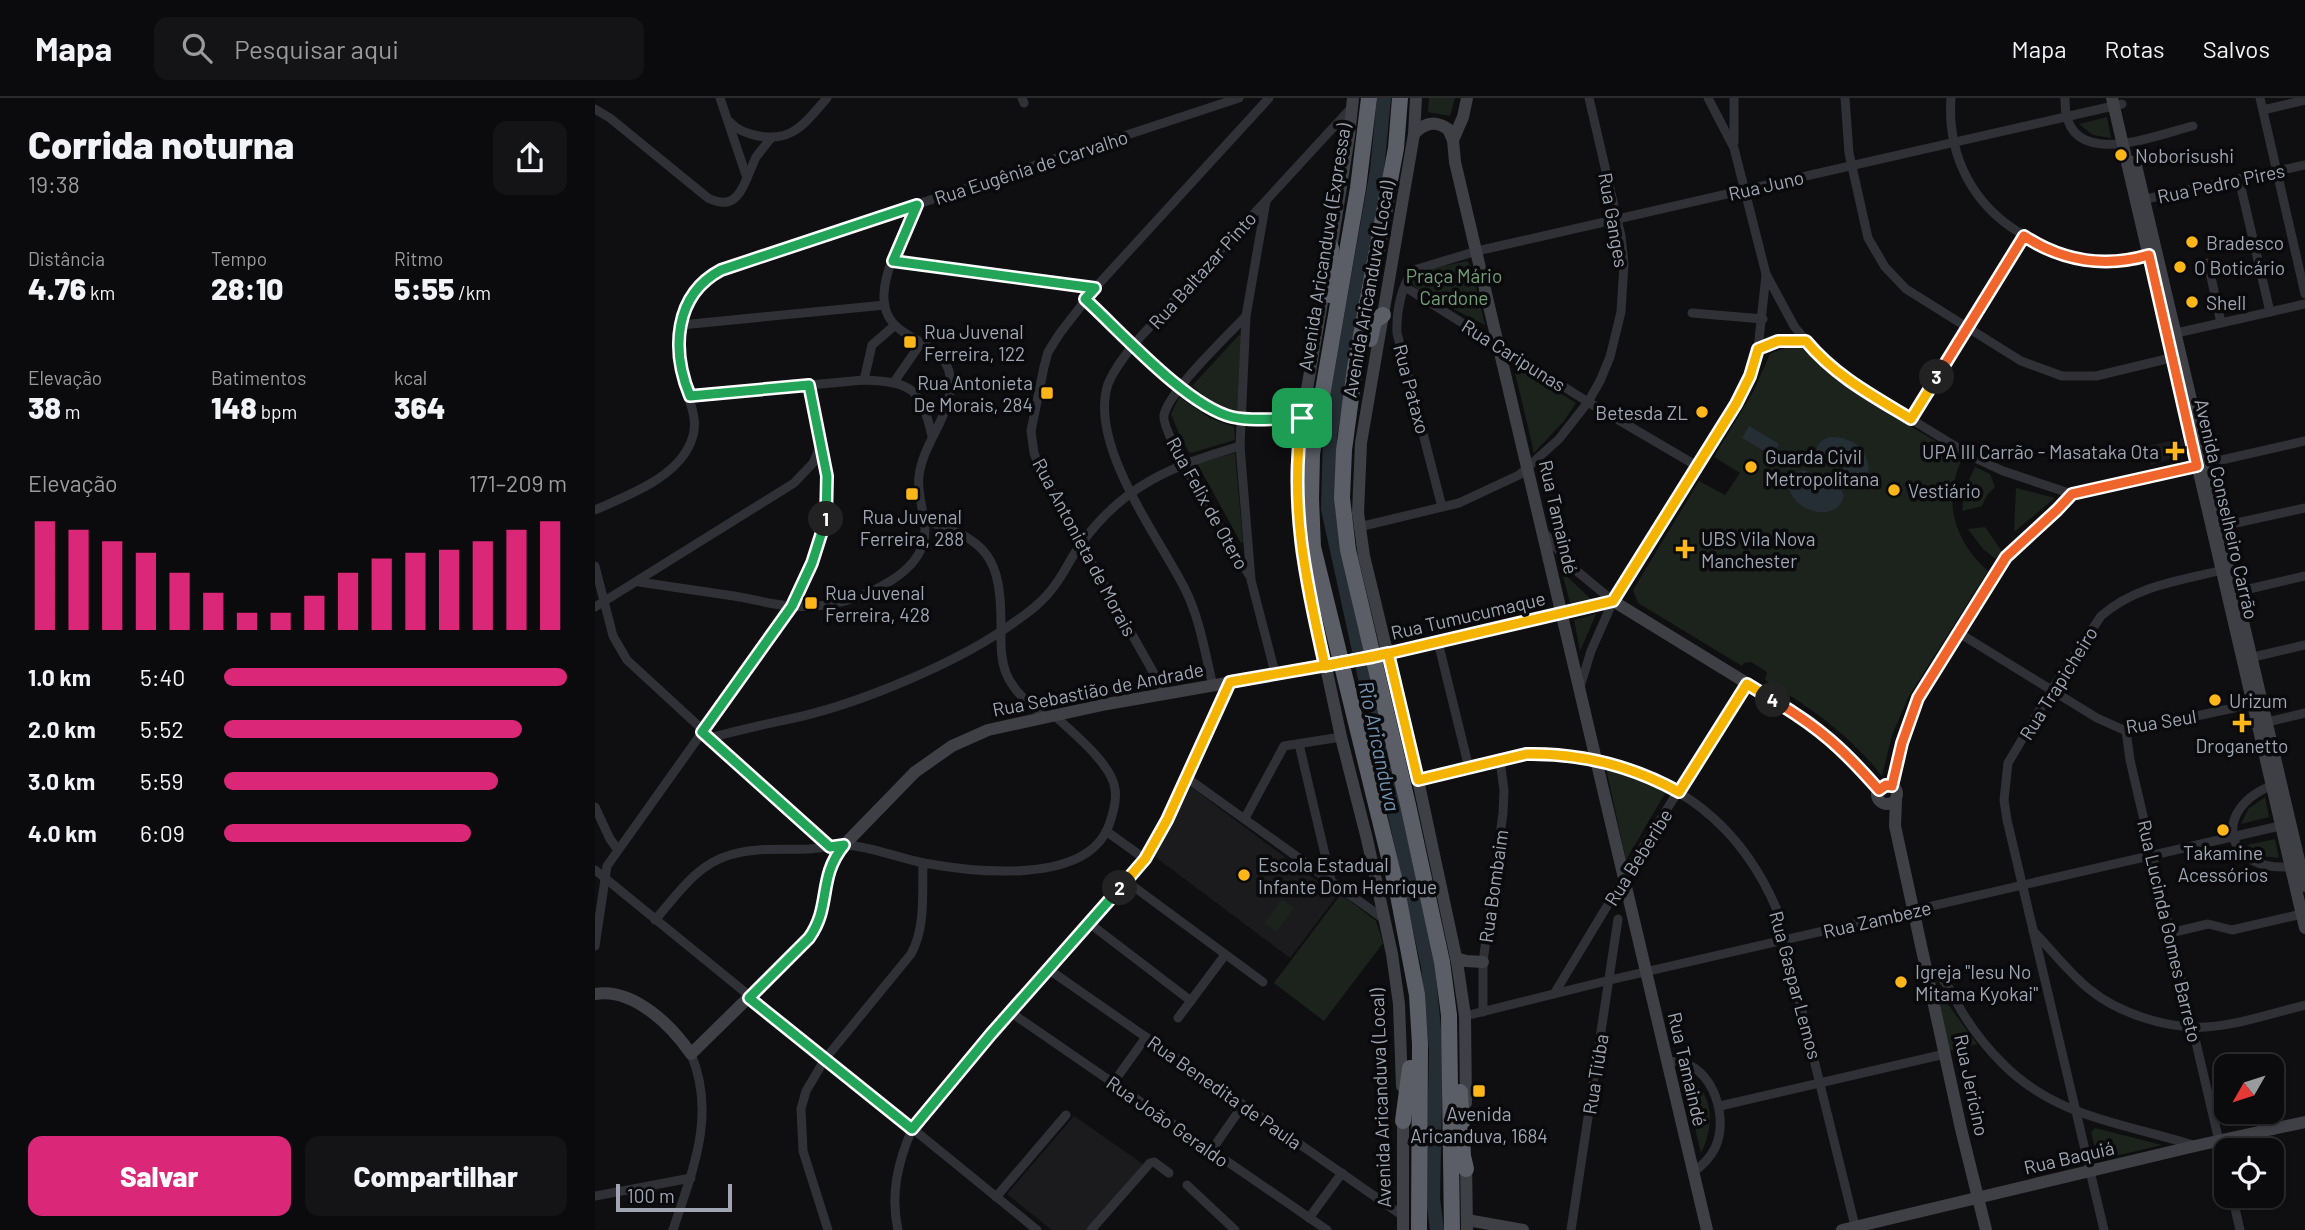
<!DOCTYPE html>
<html lang="pt">
<meta charset="utf-8">
<style>
:root{--surface:#0b0b0d;--page:#141416;--text:#f1f3f6;--muted:#9a9b9d;--line:#2b2b2e;--accent:#db2777}
body{margin:0;font-family:Barlow,sans-serif;background:var(--page);color:var(--text);height:100vh;display:flex;flex-direction:column;font-size:26px;white-space:nowrap}
*{box-sizing:border-box;margin:0}
p{font-size:23px;color:var(--muted)}
.icon{flex:none;width:38px;height:38px;fill:none;stroke:currentColor;stroke-width:2;stroke-linecap:round;stroke-linejoin:round}
.map{position:relative;flex:1;overflow:hidden}
.sheet{display:flex;flex-direction:column;background:var(--surface);width:595px}
.sheet>*{flex:none}
.needle{width:46px;rotate:231deg}
.controls{position:absolute;left:1619px;top:956px;display:grid;gap:14px}
.controls a{display:grid;place-items:center;width:70px;height:70px;border-radius:14px;background:var(--surface);box-shadow:0 2px 5px #0004,0 0 0 2px var(--line);font-size:35px}
.scale{position:absolute;left:21px;bottom:18px;width:116px;box-sizing:border-box;padding-left:7px;border:4px solid #9fa5b3;border-top:0;font-size:19px;line-height:24px;white-space:nowrap;color:#9fa5b3;-webkit-text-stroke:5px #0a0a0c;paint-order:stroke}
.pin{position:absolute;display:grid;place-items:center;width:60px;height:60px;color:#fff;margin:-30px;border-radius:14px;box-shadow:0 4px 10px #0006}
.km{position:absolute;width:35px;height:35px;margin:-18px;border-radius:50%;background:#222;color:#fff;font-size:19px;line-height:35px;text-align:center}
.round{display:grid;place-items:center;flex:none;width:74px;height:74px;border-radius:14px;background:var(--page)}
.summary{display:flex;align-items:center;justify-content:space-between;height:119px;padding:0 28px}
h1{font-size:38px;font-weight:800;line-height:52px}
.stats{display:grid;grid-template-columns:repeat(3,1fr);gap:10px;height:119px;padding:7px 28px}
.stats div{display:grid;align-content:center}
.stats b{font-size:30px;font-weight:800}
.stats small{font-size:19px;font-weight:400}
.stats p{font-size:19px}
.chart{height:196px;padding:14px 28px}
.chart p{display:flex;justify-content:space-between}
.chart svg{width:100%;height:126px;margin-top:7px;stroke:var(--accent);stroke-width:6}
.cta{display:flex;gap:14px;margin-top:auto;padding:14px 28px}
.cta a{flex:1;height:80px;border-radius:14px;background:var(--accent);color:#fff;font-size:28px;font-weight:800;line-height:80px;text-align:center}
.cta a+a{background:var(--page);color:var(--text)}
ul{padding:0 28px;list-style:none;font-size:23px}
li{display:grid;grid-template-columns:112px 84px 1fr;align-items:center;height:52px}
li i{height:18px;border-radius:9px;background:var(--accent)}
header{display:flex;align-items:center;gap:42px;box-sizing:border-box;height:98px;padding:0 35px;background:var(--surface);border-bottom:2px solid var(--line)}
header strong{font-size:33px}
nav{display:flex;gap:38px;margin-inline-start:auto;font-size:24px}
.search{width:490px;height:63px;background:var(--page);display:flex;align-items:center;gap:18px;box-sizing:border-box;padding:0 24px;border-radius:14px;color:var(--muted);font-size:26px}
main{display:flex;flex:1;min-height:0}
.map>svg:first-child{display:block}
</style>
<header>
<strong>Mapa</strong>
<div class="search"><svg class="icon" aria-label="search" viewBox="0 0 24 24"><circle cx="10" cy="10" r="6"/><path d="M15 15l6 6"/></svg>Pesquisar aqui</div>
<nav><a>Mapa</a><a>Rotas</a><a>Salvos</a></nav>
</header>
<main>
<section class="sheet">
<div class="summary"><div><h1>Corrida noturna</h1><p>19:38</p></div><a class="round"><svg class="icon" aria-label="share" viewBox="0 0 24 24"><path d="M12 15V3M7 8l5-5 5 5M5 13v7h14v-7"/></svg></a></div>
<div class="stats">
<div><p>Distância</p><b>4.76<small> km</small></b></div>
<div><p>Tempo</p><b>28:10</b></div>
<div><p>Ritmo</p><b>5:55<small> /km</small></b></div>
</div>
<div class="stats">
<div><p>Elevação</p><b>38<small> m</small></b></div>
<div><p>Batimentos</p><b>148<small> bpm</small></b></div>
<div><p>kcal</p><b>364</b></div>
</div>
<div class="chart"><p><span>Elevação</span>171–209 m</p>
<svg viewBox="0 0 160 44" preserveAspectRatio="none"><path d="M5 44V6M15 44V9M25 44V13M35 44V17M45 44V24M55 44V31M65 44V38M75 44V38M85 44V32M95 44V24M105 44V19M115 44V17M125 44V16M135 44V13M145 44V9M155 44V6"/></svg>
</div>
<ul>
<li><b>1.0 km</b>5:40<i style="width:100%"></i></li>
<li><b>2.0 km</b>5:52<i style="width:87%"></i></li>
<li><b>3.0 km</b>5:59<i style="width:80%"></i></li>
<li><b>4.0 km</b>6:09<i style="width:72%"></i></li>
</ul>
<div class="cta"><a>Salvar</a><a>Compartilhar</a></div>
</section>
<div class="map">
<svg width="1710" height="1132" viewBox="0 0 1710 1132">
<rect width="100%" height="100%" fill="#0f0f11"/>
<g fill="#1b1b1e">
<path d="M1588 340 1590 352 1586 358 1556 367 1552 348Z"/>
<path d="M596 689 742 798 695 860 559 758Z"/>
<path d="M479 1018 548 1066 492 1132H457L412 1096Z"/>
</g>
<g fill="#1b231c">
<path d="M834 0H860L855 18 833 14Z"/>
<path d="M1512 19 1516 40 1498 37 1484 26Z"/>
<path d="M872 163 876 168 890 227 823 193 817 185 818 180 825 173Z"/>
<path d="M644 237 646 238 642 316 616 303 597 288Z"/>
<path d="M1203 245C1245 293 1312 325 1368 359 1347 401 1358 442 1393 473L1314 598 1297 637 1287 678C1253 635 1216 610 1170 582L1172 574 1156 564 1149 565 1147 568 1043 505 1038 492 1104 383 1130 397 1145 375 1119 359 1158 294 1175 256Z"/>
<path d="M918 266 981 305 969 323 939 355Z"/>
<path d="M584 299 615 320 639 329 640 342 596 355 594 354 585 338 576 316Z"/>
<path d="M640 355 648 444 646 445 602 365Z"/>
<path d="M1380 369 1395 376 1400 389 1392 397 1387 408 1367 413 1370 390Z"/>
<path d="M1421 390 1460 400 1419 434Z"/>
<path d="M1390 429 1408 455 1403 463 1388 451 1373 431Z"/>
<path d="M967 474 996 501 975 505Z"/>
<path d="M1001 516 985 553 979 522Z"/>
<path d="M1011 670 1043 677 1072 692 1031 762Z"/>
<path d="M1670 699 1674 719 1646 726 1653 711Z"/>
<path d="M1680 741 1684 760 1666 758 1652 747Z"/>
<path d="M746 796 781 823 788 845 729 923 679 885Z"/>
<path d="M687 801 699 810 681 834 669 825Z"/>
<path d="M1347 900 1350 902 1382 946 1354 953 1343 903Z"/>
<path d="M1087 976C1120 992 1120 1027 1106 1055Z"/>
<path d="M1500 1030 1567 1047 1503 1062 1496 1034Z"/>
</g>
<g fill="#252d35">
<path d="M1154 328 1184 346 1177 358 1147 340Z"/>
<path d="M1238 339C1258 340 1273 351 1274 372L1267 382 1254 384 1246 365 1239 362 1227 364 1223 362C1218 349 1225 340 1238 339Z"/>
<path d="M1208 372 1212 373C1217 388 1227 394 1240 385L1244 386 1249 398C1242 427 1193 414 1193 383L1199 375Z"/>
</g>
<g fill="none" stroke-linecap="round" stroke-linejoin="round">
<path stroke="#252d35" stroke-width="14" d="M789 0 782 72 735 338 733 411 833 868 841 952 838 1101 842 1132"/>
<g stroke="#303136" stroke-width="9">
<path d="M427 0 429 5"/>
<path d="M1113 0 1139 50 1171 176 1199 228 1225 260 1247 279 1378 359 1408 373 1477 396"/>
<path d="M1250 0 1254 55 1273 140 1290 169 1311 191 1426 263 1467 278H1501L1580 259"/>
<path d="M1356 0C1352 57 1377 106 1425 135 1473 164 1501 171 1556 156"/>
<path d="M1470 0C1468 76 1557 38 1598 28"/>
<path d="M1665 0 1710 196"/>
<path d="M0 11 15 20 113 100C135 111 144 100 152 80L125 0"/>
<path d="M1668 12 1710 2"/>
<path d="M135 24C142 32 149 34 159 37 197 46 209 26 232 0"/>
<path d="M1139 44V0"/>
<path d="M152 80 161 59 176 40"/>
<path d="M1644 81 1675 214"/>
<path d="M1546 102 1710 67"/>
<path d="M671 103 651 218 645 348 656 482 680 575"/>
<path d="M298 163 500 190"/>
<path d="M1613 165 1626 225"/>
<path d="M810 189 993 304 1102 368"/>
<path d="M490 201C527 234 591 308 637 319 659 324 685 320 707 320"/>
<path d="M1097 215 1168 221"/>
<path d="M651 218C632 238 574 293 569 317 565 336 640 453 654 477"/>
<path d="M86 227 290 207"/>
<path d="M1577 236 1710 206"/>
<path d="M1163 251 1183 243H1211"/>
<path d="M269 282 277 247 299 228"/>
<path d="M299 284 326 245"/>
<path d="M95 298 269 282C318 284 326 291 337 338"/>
<path d="M1316 321 1429 138"/>
<path d="M1477 396 1710 343"/>
<path d="M847 409 802 235C801 216 806 186 819 172L882 153 1527 6"/>
<path d="M0 412C31 398 76 382 93 350 108 323 93 304 87 278 79 248 84 208 105 185 114 176 127 171 138 167L644 0"/>
<path d="M330 423C394 441 406 462 406 527 406 543 405 559 411 575 418 593 435 607 450 619"/>
<path d="M764 429 864 405 924 377 964 341 993 304 1005 283 1015 259 1026 214 1029 166 1026 138 994 0"/>
<path d="M1623 429 1710 410"/>
<path d="M948 433 977 469 1018 503"/>
<path d="M0 468 18 538 32 562 235 749"/>
<path d="M44 484C76 489 107 493 139 498 158 501 177 507 196 508 232 511 268 501 297 482 311 473 323 462 328 446 335 423 321 402 324 378 328 343 360 315 355 278 349 237 286 246 289 196 290 168 311 132 322 106"/>
<path d="M1637 495 1710 478"/>
<path d="M0 509 199 385 218 365 226 347"/>
<path d="M1364 535 1502 620 1531 633 1662 605"/>
<path d="M843 544 874 670"/>
<path d="M1654 560 1710 547"/>
<path d="M618 588C610 555 605 521 590 491 563 438 493 346 513 286 519 271 529 259 539 246L758 8"/>
<path d="M985 589 996 553 1018 503 1149 291 1163 251 1171 177"/>
<path d="M571 597 447 376 439 355 436 333 449 269 453 254 465 235 500 190 674 0"/>
<path d="M1668 625 1710 615"/>
<path d="M1531 633 1535 662 1631 1073"/>
<path d="M115 640C145 631 177 625 208 618 269 603 356 567 408 532 427 519 447 506 460 487 470 474 476 459 486 446 529 386 578 368 645 348"/>
<path d="M704 646 736 782"/>
<path d="M592 680 789 821"/>
<path d="M823 682C857 674 899 660 932 656 951 654 972 658 991 661 1082 677 1146 727 1182 812L1261 1132"/>
<path d="M1681 686C1612 710 1631 778 1700 768"/>
<path d="M1297 688 1307 645 1323 600 1411 459 1477 396"/>
<path d="M0 709 15 741 23 752"/>
<path d="M650 720 689 648 746 639"/>
<path d="M511 733 550 761"/>
<path d="M0 772 442 1132"/>
<path d="M531 783 668 884"/>
<path d="M60 822C82 797 102 766 135 757 159 749 189 752 214 751 227 750 239 747 251 747 278 749 303 760 329 765 378 774 492 788 514 727 518 716 522 703 520 691 517 666 478 635 460 618"/>
<path d="M494 825 596 903"/>
<path d="M1438 833C1457 852 1473 874 1494 891 1523 915 1572 931 1610 929 1643 927 1678 915 1710 907"/>
<path d="M1575 835 1613 826 1637 832 1707 816"/>
<path d="M0 848 12 768 197 508C216 471 234 432 233 389 233 355 221 320 214 287"/>
<path d="M453 871 808 1118"/>
<path d="M1334 875C1340 876 1343 877 1348 882 1356 890 1361 904 1367 914 1378 932 1392 950 1407 965 1461 1020 1529 1025 1598 1047"/>
<path d="M1337 893 1349 895 1358 900"/>
<path d="M959 896 1041 760 1151 586"/>
<path d="M415 914 732 1132"/>
<path d="M888 914V864L908 715 909 692 905 663"/>
<path d="M870 918 1015 882 1689 727"/>
<path d="M583 920 630 857"/>
<path d="M1071 964C1114 957 1136 1017 1120 1050 1115 1060 1107 1068 1098 1074"/>
<path d="M518 985 551 939"/>
<path d="M1125 1008 1350 956"/>
<path d="M616 1053 648 1007"/>
<path d="M592 1087 640 1132"/>
<path d="M1637 1097 1645 1132"/>
<path d="M0 1098 96 1080"/>
<path d="M401 1099 471 1017"/>
<path d="M714 1120 747 1075"/>
<path d="M78 1132C97 1073 122 1018 96 956"/>
<path d="M233 1132 208 1053 206 1011 211 993 230 961 316 856C331 829 327 795 328 765"/>
<path d="M303 1132C295 1096 303 1064 317 1031L396 936 545 767 581 704 635 585"/>
<path d="M496 1132 555 1065 559 1064 574 1075"/>
<path d="M976 1132 1023 821"/>
<path d="M1509 1132 1412 722 1409 702 1413 665 1457 591 1506 518C1541 487 1588 482 1632 471"/>
</g>
<g stroke="#3e4046" stroke-width="12">
<path d="M821 0 819 36 766 345 763 415 769 458 823 682 862 864 870 918 871 1005"/>
<path d="M1517 0 1710 830"/>
<path d="M819 36C829 25 840 22 853 31L858 42 860 64 1112 1132"/>
<path d="M858 42 868 19 872 0"/>
<path d="M1540 63 1710 788"/>
<path d="M735 158 754 38 758 0"/>
<path d="M730 187 707 320 701 374 706 453 746 639 772 741 797 856 804 906 807 988"/>
<circle cx="1292" cy="696" r="10"/>
<path d="M1301 702 1300 728 1366 1031 1391 1132"/>
<path d="M861 860 871 863 888 864"/>
<path d="M0 896C38 889 77 928 96 956L214 840C237 808 222 780 249 747L320 674 357 648 393 632 512 606 769 561 1018 503 1215 624 1245 650 1284 692"/>
<path d="M808 1017V1132"/>
<path d="M871 1062 872 1132"/>
<path d="M872 1122 928 1132"/>
<path d="M1247 1132 1600 1048 1710 1024"/>
</g>
<g stroke="#5c5e67" stroke-width="16">
<path d="M774 0 763 90 717 356 716 401 718 449 802 792 822 897 825 946 824 1132"/>
<path d="M805 0 801 50 760 270 749 352 747 400 753 452 813 707 847 864 854 917 857 1132"/>
<path d="M734 197 736 150"/>
<path d="M775 241 779 223 788 217"/>
<path d="M865 994 868 1058 871 1071"/>
<path d="M808 1023 815 970"/>
</g>
</g>
<g fill="none" stroke-linecap="round" stroke-linejoin="round">
<g stroke="#fff" stroke-width="14">
<path id="split-1" d="M231 421 232 378 214 287 95 298C76 252 79 197 126 172L322 107 298 163 500 190 490 201C526 234 592 308 637 319 659 324 685 320 707 320"/>
</g>
<g stroke="#fff" stroke-width="14">
<path id="split-2" d="M231 421 217 465 197 508 107 634 235 749 249 747C222 780 237 808 214 840L154 900 317 1031 396 936 525 790"/>
</g>
<g stroke="#fff" stroke-width="14">
<path id="split-3" d="M525 790 550 761 572 722 635 584 778 559 1018 503 1141 306 1155 278 1163 251 1183 243H1211C1240 278 1278 298 1316 321L1342 279"/>
</g>
<g stroke="#fff" stroke-width="14">
<path id="split-4" d="M1178 602C1225 630 1248 651 1284 692L1291 687 1297 688 1307 645 1323 600 1411 459 1462 412 1477 396 1602 368 1554 157C1510 170 1467 163 1429 138L1342 279"/>
</g>
<g stroke="#fff" stroke-width="14">
<path id="split-5" d="M707 320C694 409 711 482 730 568L793 555 823 682 931 656C984 655 1037 668 1084 694L1152 586 1178 602"/>
</g>
<use href="#split-1" stroke="#22a559" stroke-width="9"/>
<use href="#split-2" stroke="#22a559" stroke-width="9"/>
<use href="#split-3" stroke="#f5b400" stroke-width="9"/>
<use href="#split-4" stroke="#f0652b" stroke-width="9"/>
<use href="#split-5" stroke="#f5b400" stroke-width="9"/>
</g>
<g fill="#feb619" stroke="#0a0a0c" stroke-width="2.5">
<circle cx="1526" cy="57" r="7"/>
<circle cx="1597" cy="144" r="7"/>
<circle cx="1585" cy="169" r="7"/>
<circle cx="1597" cy="204" r="7"/>
<rect x="308" y="237" width="14" height="14" rx="3.5"/>
<rect x="445" y="288" width="14" height="14" rx="3.5"/>
<circle cx="1107" cy="314" r="7"/>
<path d="M1576.5 342.5h7v7h7v7h-7v7h-7v-7h-7v-7h7z"/>
<circle cx="1156" cy="369" r="7"/>
<circle cx="1299" cy="392" r="7"/>
<rect x="310" y="389" width="14" height="14" rx="3.5"/>
<path d="M1086.5 440.5h7v7h7v7h-7v7h-7v-7h-7v-7h7z"/>
<rect x="209" y="498" width="14" height="14" rx="3.5"/>
<circle cx="1620" cy="602" r="7"/>
<path d="M1643.5 614.5h7v7h7v7h-7v7h-7v-7h-7v-7h7z"/>
<circle cx="1628" cy="732" r="7"/>
<circle cx="649" cy="777" r="7"/>
<circle cx="1306" cy="884" r="7"/>
<rect x="877" y="986" width="14" height="14" rx="3.5"/>
</g>
<g text-anchor="middle" dominant-baseline="central" stroke-width="7" stroke-linejoin="round" paint-order="stroke">
<g font-size="19" fill="#9fa5b3" stroke="#0a0a0c" text-anchor="start">
<text x="1540" y="57">Noborisushi</text>
<text x="1611" y="144">Bradesco</text>
<text x="1599" y="169">O Boticário</text>
<text x="1611" y="204">Shell</text>
<text x="329" y="233">Rua Juvenal<tspan x="329" dy="22">Ferreira, 122</tspan></text>
<text x="438" y="284" text-anchor="end">Rua Antonieta<tspan x="438" dy="22">De Morais, 284</tspan></text>
<text x="1093" y="314" text-anchor="end">Betesda ZL</text>
<text x="1564" y="353" text-anchor="end">UPA III Carrão - Masataka Ota</text>
<text x="1170" y="358">Guarda Civil<tspan x="1170" dy="22">Metropolitana</tspan></text>
<text x="1313" y="392">Vestiário</text>
<text x="317" y="418" text-anchor="middle">Rua Juvenal<tspan x="317" dy="22">Ferreira, 288</tspan></text>
<text x="1106" y="440">UBS Vila Nova<tspan x="1106" dy="22">Manchester</tspan></text>
<text x="230" y="494">Rua Juvenal<tspan x="230" dy="22">Ferreira, 428</tspan></text>
<text x="1634" y="602">Urizum</text>
<text x="1647" y="647" text-anchor="middle">Droganetto</text>
<text x="1628" y="754" text-anchor="middle">Takamine<tspan x="1628" dy="22">Acessórios</tspan></text>
<text x="663" y="766">Escola Estadual<tspan x="663" dy="22">Infante Dom Henrique</tspan></text>
<text x="1320" y="873">Igreja "Iesu No<tspan x="1320" dy="22">Mitama Kyokai"</tspan></text>
<text x="884" y="1015" text-anchor="middle">Avenida<tspan x="884" dy="22">Aricanduva, 1684</tspan></text>
</g>
<g font-size="19" fill="#9fa5b3" stroke="#0a0a0c">
<text transform="translate(436 69) rotate(-18)">Rua Eugênia de Carvalho</text>
<text transform="translate(1626 85) rotate(-12)">Rua Pedro Pires</text>
<text transform="translate(1171 87) rotate(-13)">Rua Juno</text>
<text transform="translate(1019 122) rotate(80)">Rua Ganges</text>
<text transform="translate(729 149) rotate(-81)">Avenida Aricanduva (Expressa)</text>
<text transform="translate(607 172) rotate(-48)">Rua Baltazar Pinto</text>
<text transform="translate(773 191) rotate(-80)">Avenida Aricanduva (Local)</text>
<text transform="translate(919 257) rotate(32)">Rua Caripunas</text>
<text transform="translate(817 291) rotate(75)">Rua Pataxo</text>
<text transform="translate(613 405) rotate(61)">Rua Felix de Otero</text>
<text transform="translate(1632 411) rotate(77)">Avenida Conselheiro Carrão</text>
<text transform="translate(964 419) rotate(77)">Rua Tamaindé</text>
<text transform="translate(490 449) rotate(62)">Rua Antonieta de Morais</text>
<text transform="translate(873 517) rotate(-13)">Rua Tumucumaque</text>
<text transform="translate(1463 585) rotate(-58)">Rua Trapicheiro</text>
<text transform="translate(503 591) rotate(-11)">Rua Sebastião de Andrade</text>
<text transform="translate(1566 623) rotate(-9)">Rua Seul</text>
<text transform="translate(1043 759) rotate(-58)">Rua Beberibe</text>
<text transform="translate(898 788) rotate(-82)">Rua Bombaim</text>
<text transform="translate(1282 821) rotate(-13)">Rua Zambeze</text>
<text transform="translate(1575 833) rotate(77)">Rua Lucinda Gomes Barreto</text>
<text transform="translate(1201 887) rotate(75)">Rua Gaspar Lemos</text>
<text transform="translate(1093 971) rotate(77)">Rua Tamaindé</text>
<text transform="translate(1000 976) rotate(-81)">Rua Tiúba</text>
<text transform="translate(1377 987) rotate(78)">Rua Jericino</text>
<text transform="translate(630 994) rotate(35)">Rua Benedita de Paula</text>
<text transform="translate(785 1000) rotate(-92)">Avenida Aricanduva (Local)</text>
<text transform="translate(573 1023) rotate(35)">Rua João Geraldo</text>
<text transform="translate(1474 1059) rotate(-13)">Rua Baquiá</text>
</g>
<g font-size="19" fill="#74a078" stroke="#0a0a0c">
<text x="859" y="177">Praça Mário<tspan x="859" dy="22">Cardone</tspan></text>
</g>
<g font-size="21" font-style="italic" fill="#7293b1" stroke="#0a0a0c">
<text transform="translate(785 648) rotate(78)">Rio Aricanduva</text>
</g>
</g>
</svg>
<div class="controls">
<a><svg class="needle" viewBox="-14 -14 28 28"><path d="M0-13l5 13h-10z" fill="#e53935"/><path d="M0 13l5-13h-10z" fill="#9a9b9d"/></svg></a>
<a><svg class="icon" aria-label="locate" viewBox="0 0 24 24"><circle cx="12" cy="12" r="6"/><path d="M12 2v4M12 18v4M2 12h4M18 12h4"/></svg></a>
</div>
<div class="scale">100 m</div>
<div class="pin" style="left:707px;top:320px;background:#1e9e55"><svg class="icon" aria-label="arrive" viewBox="0 0 24 24"><path d="M6 21V4h12l-3 4 3 4H6"/></svg></div>
<b class="km" style="left:231px;top:421px">1</b>
<b class="km" style="left:525px;top:790px">2</b>
<b class="km" style="left:1342px;top:279px">3</b>
<b class="km" style="left:1178px;top:602px">4</b>
</div>
</main>
